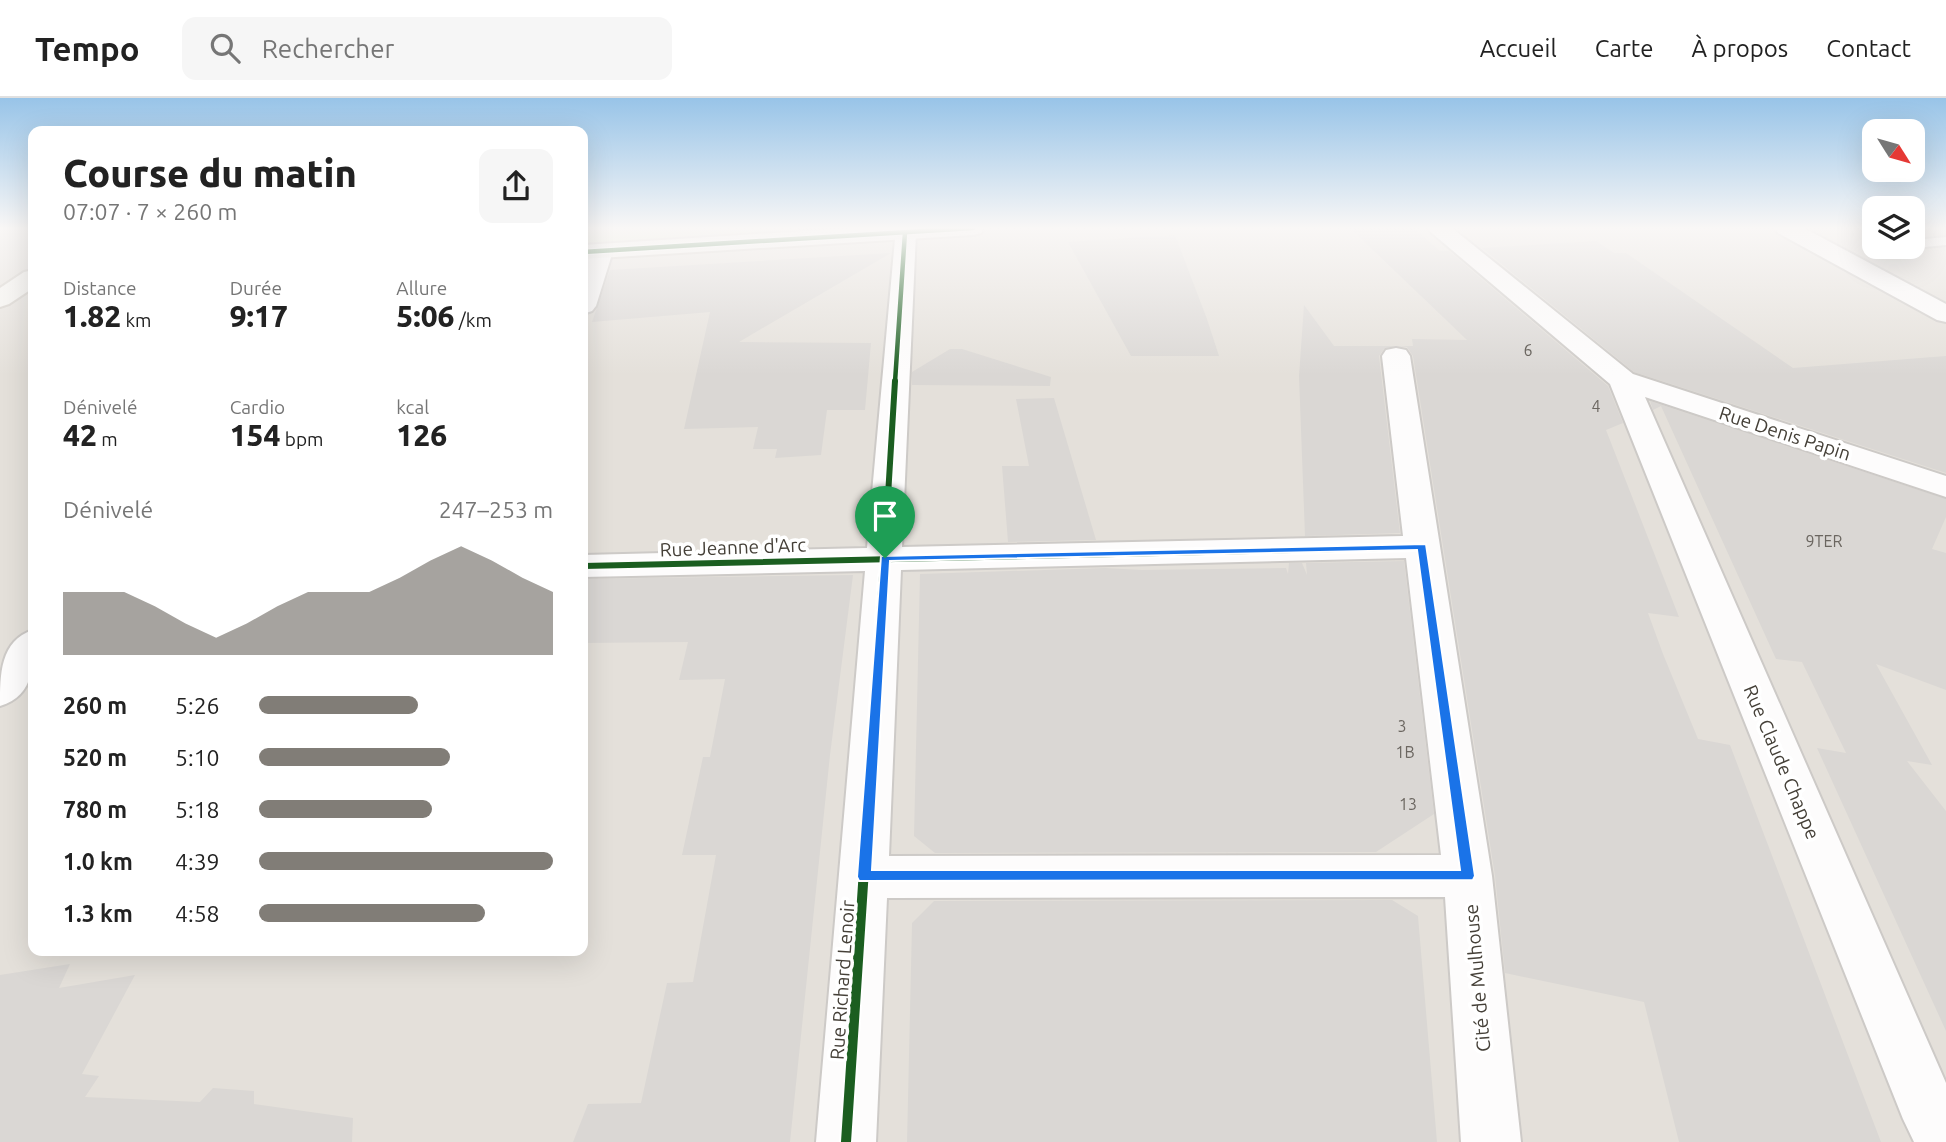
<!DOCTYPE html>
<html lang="fr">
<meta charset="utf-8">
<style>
:root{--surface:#fff;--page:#f6f6f6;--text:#222;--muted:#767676;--line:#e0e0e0;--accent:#817d77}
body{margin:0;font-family:Ubuntu,sans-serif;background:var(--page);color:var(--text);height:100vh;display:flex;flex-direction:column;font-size:26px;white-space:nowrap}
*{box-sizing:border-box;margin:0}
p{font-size:23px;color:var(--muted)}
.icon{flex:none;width:38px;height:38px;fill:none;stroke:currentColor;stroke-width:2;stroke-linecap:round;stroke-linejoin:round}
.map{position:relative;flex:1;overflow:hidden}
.side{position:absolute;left:28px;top:28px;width:560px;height:830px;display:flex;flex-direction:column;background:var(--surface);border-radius:14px;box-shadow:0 7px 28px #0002}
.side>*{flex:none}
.needle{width:46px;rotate:127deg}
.fabs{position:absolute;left:1862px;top:21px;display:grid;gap:14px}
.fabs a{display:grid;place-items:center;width:63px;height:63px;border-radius:14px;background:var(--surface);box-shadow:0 7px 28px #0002;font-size:35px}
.pin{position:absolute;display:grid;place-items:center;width:60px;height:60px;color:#fff;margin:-72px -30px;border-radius:50% 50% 50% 0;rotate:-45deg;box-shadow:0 0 7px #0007}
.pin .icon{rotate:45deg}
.round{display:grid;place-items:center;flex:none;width:74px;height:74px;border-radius:14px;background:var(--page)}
.head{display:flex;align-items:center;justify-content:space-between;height:119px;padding:0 35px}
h1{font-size:38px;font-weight:800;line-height:52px}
.stats{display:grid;grid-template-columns:repeat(3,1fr);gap:10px;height:119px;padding:7px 35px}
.stats div{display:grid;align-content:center}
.stats b{font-size:30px;font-weight:800}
.stats small{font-size:19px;font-weight:400}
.stats p{font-size:19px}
.chart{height:196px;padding:14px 35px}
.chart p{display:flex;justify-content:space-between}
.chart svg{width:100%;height:126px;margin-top:7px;fill:var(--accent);opacity:.7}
ul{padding:0 35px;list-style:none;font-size:23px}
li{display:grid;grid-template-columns:112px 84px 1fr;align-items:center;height:52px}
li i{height:18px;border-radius:9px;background:var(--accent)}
header{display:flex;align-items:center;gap:42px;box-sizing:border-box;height:98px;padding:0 35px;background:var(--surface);border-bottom:2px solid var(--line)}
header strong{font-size:33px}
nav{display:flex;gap:38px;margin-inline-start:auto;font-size:24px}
.search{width:490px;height:63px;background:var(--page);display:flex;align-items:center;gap:18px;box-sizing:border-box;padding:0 24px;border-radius:14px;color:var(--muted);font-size:26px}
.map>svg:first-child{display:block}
</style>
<header>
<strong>Tempo</strong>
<div class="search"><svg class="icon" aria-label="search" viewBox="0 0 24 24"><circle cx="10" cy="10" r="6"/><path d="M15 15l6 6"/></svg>Rechercher</div>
<nav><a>Accueil</a><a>Carte</a><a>À propos</a><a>Contact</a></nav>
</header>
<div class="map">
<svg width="1946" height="1044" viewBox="0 0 1946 1044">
<rect width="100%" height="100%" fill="#f1eeeb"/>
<path fill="#e4e0da" d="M1874 130V149H1913V131H1946V1044H0V131H33V852H583V131Z"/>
<path fill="#dfe7ce" d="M583 131V130L804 131 583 145Z"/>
<g fill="#dad7d4">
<path d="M1350 130H1414L1440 153H1449L1608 288 1623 325 1606 332 1679 519 1648 515 1663 556 1698 641 1730 647 1881 1044H1679L1644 904 1505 875 1495 778 1413 258 1407 249 1397 248H1413L1412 241 1467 242Z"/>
<path d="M1175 137 1207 221 1219 258H1131L1068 144Z"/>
<path d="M1596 143 1614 155H1626L1793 270 1946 258V375L1634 274 1482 150Z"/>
<path d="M891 155 739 244 871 245 865 312H827L821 357 775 360 777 351H753L758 329 684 331 710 214 592 224 610 172Z"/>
<path d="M1304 207 1334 248H1395L1384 251 1379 258 1400 435 1305 438 1299 278Z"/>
<path d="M950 251H962L1051 279 1050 288 912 287V274Z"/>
<path d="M1054 300 1096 442 1008 444 1002 368H1029L1016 301Z"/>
<path d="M1650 303 1946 401V419L1932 451 1946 455V592L1876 566 1932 667 1907 663 1946 713V933L1817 650 1846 655 1802 564 1776 561 1661 308 1653 312Z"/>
<path d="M1404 463 1434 716 1376 754 935 755 914 738 920 476 1105 470 1142 472 1286 470 1288 476 1289 465H1302L1307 477 1306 465Z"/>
<path d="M853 477 830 657 790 1044H573L588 1006 641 1005 667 885 693 884 716 757H682L703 659H710L725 581 679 582 688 544 583 545V481Z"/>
<path d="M1392 802 1418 818 1437 1044H907L912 825 934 803Z"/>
<path d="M70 866 59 890 135 877 82 976 99 978 85 999 200 1004 213 990 254 993V1006L353 1020 352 1044H0V877Z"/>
</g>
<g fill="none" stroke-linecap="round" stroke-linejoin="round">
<g stroke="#cdcac7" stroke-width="4">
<path id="lane" d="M1946 139V147L1925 149 1918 145 1925 141Z"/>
</g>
<g stroke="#cdcac7" stroke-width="4">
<g id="street">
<path d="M896 130H914L916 134 902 449 1403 438 1382 258 1386 252 1396 250 1406 252 1410 258 1492 778 1521 1044H1461L1445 799 887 800 876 1044H816L865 473 583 479V457L867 450ZM1406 460 1441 757 889 758 901 472Z"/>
<path d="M1426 130H1452L1633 276 1946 378V399L1645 299 1946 985V1044H1914L1903 1021 1610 286Z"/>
<path d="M1775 130H1804L1946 206V224L1937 222 1778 135Z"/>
<path d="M601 146 609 148 613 153 596 208 592 213 583 216V172L593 148Z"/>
<path d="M33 532C34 564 36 597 0 608 0 576 0 543 33 532Z"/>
</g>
</g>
<g stroke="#cfcac3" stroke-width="4">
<g id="secondary">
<path d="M853 130H984L981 135 973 137 583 161V147Z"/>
<path d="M33 172V190L9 206 0 209V190L24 174Z"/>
</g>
</g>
<use href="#lane" fill="#fdfcfc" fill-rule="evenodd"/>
<use href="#street" fill="#fdfcfc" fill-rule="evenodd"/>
<use href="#secondary" fill="#f5f4f0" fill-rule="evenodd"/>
<g stroke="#fff" stroke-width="7">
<g id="cycleway-far3">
<path d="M583 154 973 130"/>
<path d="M895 284 905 134"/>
</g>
</g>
<g stroke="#fff" stroke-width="10">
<g id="cycleway-far2">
<path d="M583 468 1422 449"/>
<path d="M883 480 895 283"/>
</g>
</g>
<g stroke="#fff" stroke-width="12">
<path id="cycleway-far1" d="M866 728 883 478"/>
</g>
<g stroke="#fff" stroke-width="14">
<path id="cycleway" d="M846 1044 867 726"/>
</g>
<use href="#cycleway-far3" stroke="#1b5e20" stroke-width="4.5"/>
<use href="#cycleway-far2" stroke="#1b5e20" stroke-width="6"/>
<use href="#cycleway-far1" stroke="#1b5e20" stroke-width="8"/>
<use href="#cycleway" stroke="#1b5e20" stroke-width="10"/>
</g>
<linearGradient id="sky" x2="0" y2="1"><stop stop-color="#98c4e8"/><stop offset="0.47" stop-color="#f9f7f6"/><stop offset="1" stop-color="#f9f7f6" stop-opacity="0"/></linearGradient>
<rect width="1946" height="277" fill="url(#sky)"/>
<path fill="#1a73e8" stroke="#fff" stroke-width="2" fill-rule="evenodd" d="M1426 446 1475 778 1473 782 859 783 857 779 881 458ZM1417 452 1460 772H872L890 463Z"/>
<g text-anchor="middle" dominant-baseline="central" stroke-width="7" stroke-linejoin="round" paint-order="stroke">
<g font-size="16" fill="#6b6660">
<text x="1528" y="252">6</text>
<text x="1596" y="308">4</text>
<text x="1824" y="443">9TER</text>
<text x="1402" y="628">3</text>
<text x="1405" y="654">1B</text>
<text x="1408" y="706">13</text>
</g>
<g font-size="19" fill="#454038" stroke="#fff">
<text transform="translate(1785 335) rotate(18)">Rue Denis Papin</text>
<text transform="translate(733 449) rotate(-2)">Rue Jeanne d'Arc</text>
<text transform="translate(1782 664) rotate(67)">Rue Claude Chappe</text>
<text transform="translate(1477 880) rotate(-95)">Cité de Mulhouse</text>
<text transform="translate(842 882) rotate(-86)">Rue Richard Lenoir</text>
</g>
</g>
</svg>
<div class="fabs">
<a><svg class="needle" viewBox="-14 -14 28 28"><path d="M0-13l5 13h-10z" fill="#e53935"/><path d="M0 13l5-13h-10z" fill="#767676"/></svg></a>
<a><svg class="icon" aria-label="layers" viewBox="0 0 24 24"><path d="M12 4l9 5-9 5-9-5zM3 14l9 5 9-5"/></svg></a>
</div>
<div class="pin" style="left:885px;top:460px;background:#1e9e55"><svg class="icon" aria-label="arrive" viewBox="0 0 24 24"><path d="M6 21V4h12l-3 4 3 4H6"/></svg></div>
<section class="side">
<div class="head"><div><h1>Course du matin</h1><p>07:07 · 7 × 260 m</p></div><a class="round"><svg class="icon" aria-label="share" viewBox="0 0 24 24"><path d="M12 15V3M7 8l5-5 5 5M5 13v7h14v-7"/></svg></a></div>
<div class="stats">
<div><p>Distance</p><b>1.82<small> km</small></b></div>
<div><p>Durée</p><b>9:17</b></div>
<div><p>Allure</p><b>5:06<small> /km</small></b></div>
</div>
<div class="stats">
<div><p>Dénivelé</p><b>42<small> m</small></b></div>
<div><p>Cardio</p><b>154<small> bpm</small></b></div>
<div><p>kcal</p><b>126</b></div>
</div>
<div class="chart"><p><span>Dénivelé</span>247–253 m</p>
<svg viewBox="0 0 160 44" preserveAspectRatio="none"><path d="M0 44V22L10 22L20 22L30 27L40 33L50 38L60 33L70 27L80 22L90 22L100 22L110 17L120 11L130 6L140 11L150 17L160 22V44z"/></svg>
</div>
<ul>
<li><b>260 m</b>5:26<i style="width:54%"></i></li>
<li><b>520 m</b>5:10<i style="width:65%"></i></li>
<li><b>780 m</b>5:18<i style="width:59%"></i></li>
<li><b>1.0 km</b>4:39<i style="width:100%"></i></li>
<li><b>1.3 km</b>4:58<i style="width:77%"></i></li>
</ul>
</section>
</div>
